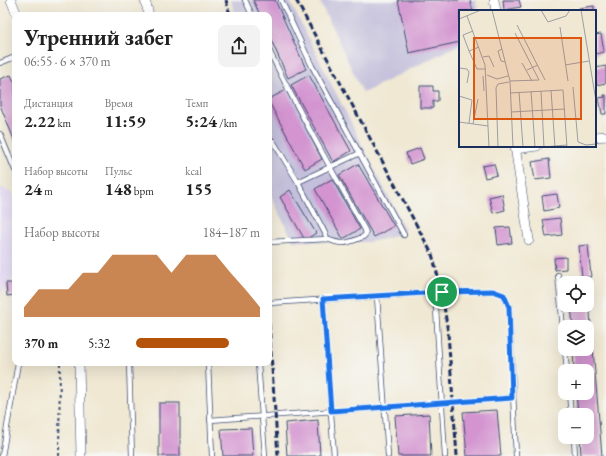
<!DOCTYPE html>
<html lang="ru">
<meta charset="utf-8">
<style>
:root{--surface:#fff;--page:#f2f2f2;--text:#222;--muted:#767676;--accent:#b45309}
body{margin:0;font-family:"EB Garamond",serif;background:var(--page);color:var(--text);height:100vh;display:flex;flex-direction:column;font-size:15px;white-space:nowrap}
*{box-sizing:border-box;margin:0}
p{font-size:13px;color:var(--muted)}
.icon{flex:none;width:22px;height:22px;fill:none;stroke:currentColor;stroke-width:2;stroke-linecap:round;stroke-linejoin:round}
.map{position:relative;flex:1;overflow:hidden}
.side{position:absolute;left:12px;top:12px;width:260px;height:354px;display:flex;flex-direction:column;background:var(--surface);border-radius:8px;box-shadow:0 4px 16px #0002}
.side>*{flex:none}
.fabs{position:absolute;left:558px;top:276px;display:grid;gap:8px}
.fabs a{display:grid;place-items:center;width:36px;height:36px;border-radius:8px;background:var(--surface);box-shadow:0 4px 16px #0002;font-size:20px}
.pin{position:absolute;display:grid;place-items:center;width:34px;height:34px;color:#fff;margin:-17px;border:2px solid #fff;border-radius:50%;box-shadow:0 1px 4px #0007}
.round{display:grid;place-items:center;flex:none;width:42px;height:42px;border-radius:8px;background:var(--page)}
.overview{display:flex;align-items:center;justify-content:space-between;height:68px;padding:0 12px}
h1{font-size:22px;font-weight:700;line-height:30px}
.metrics{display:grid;grid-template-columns:repeat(3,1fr);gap:6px;height:68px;padding:4px 12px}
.metrics div{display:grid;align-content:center}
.metrics b{font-size:17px;font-weight:700}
.metrics small{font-size:11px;font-weight:400}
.metrics p{font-size:11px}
.chart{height:112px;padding:8px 12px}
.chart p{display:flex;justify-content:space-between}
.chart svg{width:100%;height:72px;margin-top:4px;fill:var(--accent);opacity:.7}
ul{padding:0 12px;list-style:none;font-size:13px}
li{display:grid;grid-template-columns:64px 48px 1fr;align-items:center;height:30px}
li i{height:10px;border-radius:5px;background:var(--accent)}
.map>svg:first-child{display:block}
</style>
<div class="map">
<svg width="606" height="456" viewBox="0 0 606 456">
<rect width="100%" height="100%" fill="#f6f6f2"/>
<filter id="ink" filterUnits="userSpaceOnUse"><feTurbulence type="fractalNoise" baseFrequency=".025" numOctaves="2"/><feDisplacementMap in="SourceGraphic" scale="8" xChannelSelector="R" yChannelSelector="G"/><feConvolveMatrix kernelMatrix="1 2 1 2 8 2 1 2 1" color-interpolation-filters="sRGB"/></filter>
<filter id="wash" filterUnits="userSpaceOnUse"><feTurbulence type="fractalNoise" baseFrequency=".012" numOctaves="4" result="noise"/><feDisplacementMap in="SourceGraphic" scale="16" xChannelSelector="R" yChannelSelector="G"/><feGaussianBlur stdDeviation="0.9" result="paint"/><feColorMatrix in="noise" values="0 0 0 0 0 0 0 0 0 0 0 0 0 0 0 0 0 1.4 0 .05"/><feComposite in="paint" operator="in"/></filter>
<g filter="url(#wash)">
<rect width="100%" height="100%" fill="#f0e8d3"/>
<path fill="#e0d4f4" d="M0 187 15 195V277L0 295Z"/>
<g fill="#c4c0db">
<path d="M231 0H289L405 230 388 238 369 242 293 241 269 192V15H235Z"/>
<path d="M319 0H475L478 11H460V44L363 93Z"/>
</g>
<g id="blocks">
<g fill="#d394d0">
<path d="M253 0H275L306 69 288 78 269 35V15H260Z"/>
<path d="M398 0H470L473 11H460V42L409 53Z"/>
<path d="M503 0H519L521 7 504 10Z"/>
<path d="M594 6V11H580L579 8Z"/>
<path d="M601 34 604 52 595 54V35Z"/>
<path d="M606 66V83L596 85 595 68Z"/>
<path d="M11 75 15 84V142L0 105V79Z"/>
<path d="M309 75 351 151 333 162 291 85Z"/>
<path d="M420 86H433V91H438V101H433V108H420Z"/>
<path d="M286 90 322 159 305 169 269 102V99Z"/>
<path d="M604 95H606V114H602L599 98 605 97Z"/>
<path d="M420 148 424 159 410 164 406 153Z"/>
<path d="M549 159 551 178 535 180 532 162Z"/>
<path d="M358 164 394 226 374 237 339 175Z"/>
<path d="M494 164 497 175 485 178 482 166Z"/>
<path d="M332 179 360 229 343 239 315 189Z"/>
<path d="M290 190 316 233 305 240 280 197Z"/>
<path d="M502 194 505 210 493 213 489 197Z"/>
<path d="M557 194 559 208 544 211 542 196Z"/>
<path d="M560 218 562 235 546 237 543 220Z"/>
<path d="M510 227 512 243 498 245 496 228Z"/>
<path d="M588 245 591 277H582L579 246Z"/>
<path d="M566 257V269L555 270 554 258Z"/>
<path d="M6 283H15V295L7 296Z"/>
<path d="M587 289H588L602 456H581L580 437H587V415H578L576 393H587V371H574L573 349H587V327H573L571 305H587Z"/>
<rect x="159" y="403" width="21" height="53"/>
<path d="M497 410 501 456H467L463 412Z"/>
<path d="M429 414 431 456H398L395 416Z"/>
<path d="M318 420 320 456H287L285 423Z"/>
<path d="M251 428 253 456H223L221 429Z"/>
</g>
</g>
</g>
<g filter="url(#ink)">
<use href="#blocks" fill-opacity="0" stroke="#3b4b70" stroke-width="1"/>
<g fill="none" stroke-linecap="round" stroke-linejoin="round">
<g stroke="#3b4b70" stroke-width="6">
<g id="service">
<path d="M245 0 252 15"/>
<path d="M281 0 312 66 404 235"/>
<path d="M269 50C298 112 332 170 365 230L366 234 363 237C347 243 344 246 327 239L269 242"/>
<path d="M0 63 15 57"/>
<path d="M0 134 15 170"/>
<path d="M273 141 298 182 325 233 327 239"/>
<path d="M298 182 360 153"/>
<path d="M558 275 567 371"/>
<path d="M435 292 445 456"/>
<path d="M377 296 388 456"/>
<path d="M323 299 334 456"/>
<path d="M269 303 442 292 493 291 504 295 509 307 516 456"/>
<path d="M129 363 132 456"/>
<path d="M208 363 212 456"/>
<path d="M258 363 265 456"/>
<path d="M569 393 571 415"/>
<path d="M210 420 512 398"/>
<path d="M574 437 575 456"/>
<path d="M2 456 18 363"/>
</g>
</g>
<g stroke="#3b4b70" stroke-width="10">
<g id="minor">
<path d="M11 0 17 15"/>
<path d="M145 0 149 15"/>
<path d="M494 0 496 11"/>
<path d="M595 137 606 136"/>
<path d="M515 146 529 240"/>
<path d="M515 149 537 146"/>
<path d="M79 363 81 456"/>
</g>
</g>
<path stroke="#3b4b70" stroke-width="2" stroke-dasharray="3 3" stroke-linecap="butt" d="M59 456 60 363"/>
<use href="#service" stroke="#fff" stroke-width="4.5"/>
<use href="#minor" stroke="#fff" stroke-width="9"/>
<g stroke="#1b2f5e" stroke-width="3" stroke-dasharray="6 3" stroke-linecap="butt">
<path d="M226 0 230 15"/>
<path d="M296 0 432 254 442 292 448 333 457 456"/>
<path d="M269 324 278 456"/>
</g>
</g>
</g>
<g fill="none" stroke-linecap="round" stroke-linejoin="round" filter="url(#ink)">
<g stroke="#fff" stroke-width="8">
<path id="route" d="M493 291 504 295 509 307 512 398 331 411 323 299 442 292Z"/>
</g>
<use href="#route" stroke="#1a73e8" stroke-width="5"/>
</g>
<g transform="translate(459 10)">
<rect width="137" height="137" fill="#f0e8d3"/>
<path fill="none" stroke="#9b9ea4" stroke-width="1" d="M33 0 51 71 54 137M82 0 89 12 107 6 111 0M122 0 137 91M8 6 26 55 30 137M0 9 22 0M58 15 86 70M101 17 109 71M20 37 10 41 18 59H27M43 39 39 41 42 51 46 52M10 41 4 25 14 21M24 47 30 46 35 57M63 53 73 71M106 55 130 51M0 58 8 59 10 62 8 73M68 60 79 55M28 65 38 69 49 66M24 66 25 81M51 71 80 70 56 23M114 77 119 132 127 135 137 134M92 80 96 137M72 81 76 137M82 81 85 137M60 82 64 137M51 83 104 80 108 137M0 86 13 90 10 113M52 102 106 99M0 112 29 116M14 114 19 89M39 137 37 78 39 74 50 72M84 137 108 135"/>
<path fill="#de5710" fill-opacity="0.15" stroke="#de5710" stroke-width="2" d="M15 28H122V109H15Z"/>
<rect width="137" height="137" fill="none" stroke="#1b2f5e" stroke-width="2"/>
</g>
</svg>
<div class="fabs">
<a><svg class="icon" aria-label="locate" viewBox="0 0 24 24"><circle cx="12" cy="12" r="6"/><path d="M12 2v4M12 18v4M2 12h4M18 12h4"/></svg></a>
<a><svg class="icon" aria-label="layers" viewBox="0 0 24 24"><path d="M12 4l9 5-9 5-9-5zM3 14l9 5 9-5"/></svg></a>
<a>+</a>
<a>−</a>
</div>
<div class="pin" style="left:442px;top:292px;background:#1e9e55"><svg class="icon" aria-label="arrive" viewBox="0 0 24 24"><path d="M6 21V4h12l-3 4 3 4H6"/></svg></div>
<section class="side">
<div class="overview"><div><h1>Утренний забег</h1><p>06:55 · 6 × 370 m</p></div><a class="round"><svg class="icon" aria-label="share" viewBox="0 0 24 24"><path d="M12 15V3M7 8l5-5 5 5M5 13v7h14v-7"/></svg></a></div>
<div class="metrics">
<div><p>Дистанция</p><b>2.22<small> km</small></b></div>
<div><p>Время</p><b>11:59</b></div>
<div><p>Темп</p><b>5:24<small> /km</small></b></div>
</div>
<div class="metrics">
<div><p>Набор высоты</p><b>24<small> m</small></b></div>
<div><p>Пульс</p><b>148<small> bpm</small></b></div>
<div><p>kcal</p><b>155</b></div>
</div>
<div class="chart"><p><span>Набор высоты</span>184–187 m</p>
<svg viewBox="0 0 160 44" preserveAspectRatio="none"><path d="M0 44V38L10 27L20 27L30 27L40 17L50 17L60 6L70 6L80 6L90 6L100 17L110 6L120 6L130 6L140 17L150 27L160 38V44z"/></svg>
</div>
<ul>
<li><b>370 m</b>5:32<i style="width:75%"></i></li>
</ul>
</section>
</div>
